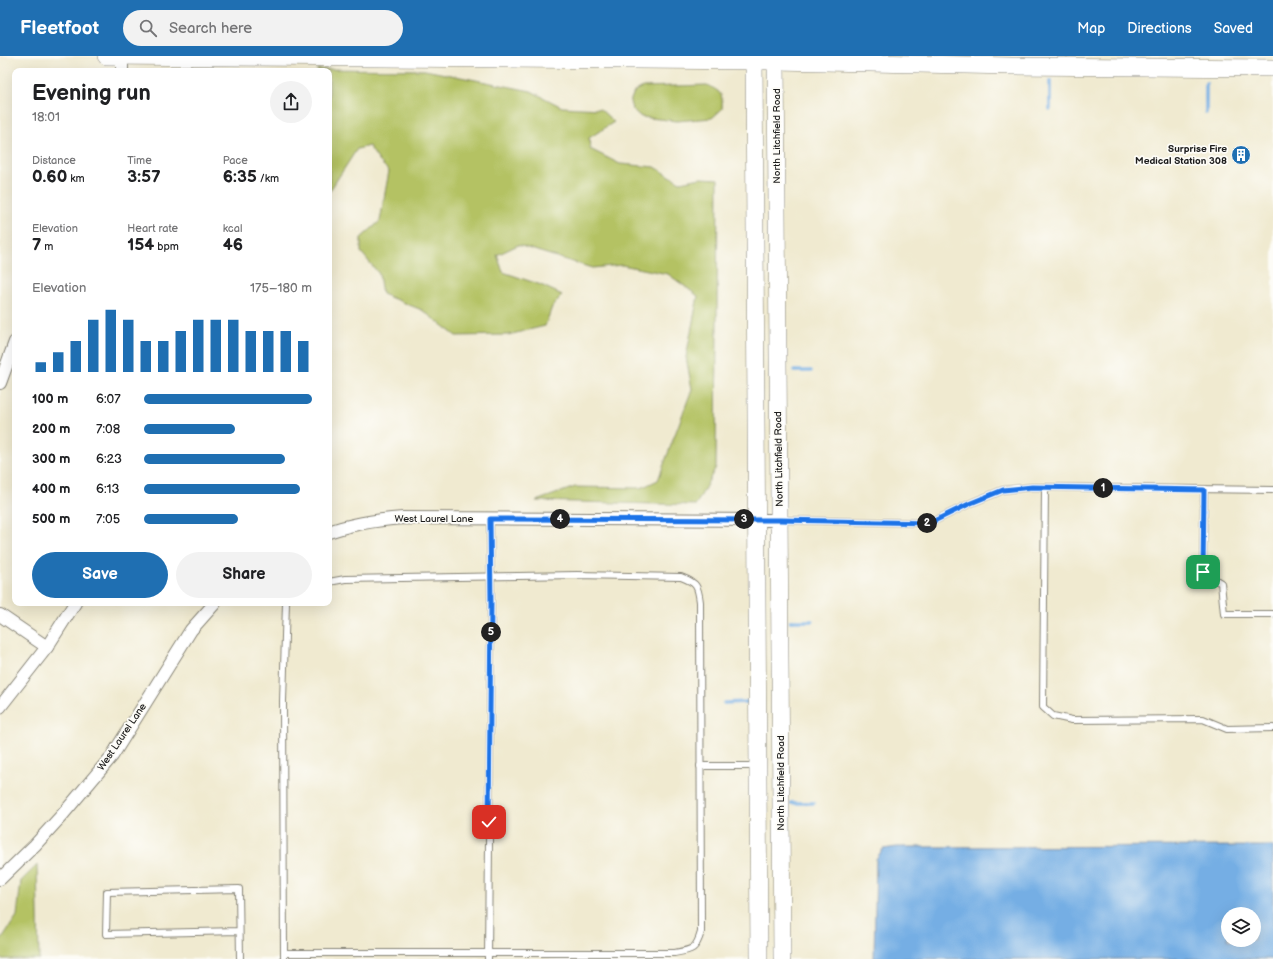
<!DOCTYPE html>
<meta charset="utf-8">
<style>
:root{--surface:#fff;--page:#f2f2f2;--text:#202124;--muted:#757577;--accent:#1f6fb2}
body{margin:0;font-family:"Balsamiq Sans",sans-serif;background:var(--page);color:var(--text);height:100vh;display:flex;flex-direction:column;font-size:15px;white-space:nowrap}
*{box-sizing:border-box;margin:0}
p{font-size:13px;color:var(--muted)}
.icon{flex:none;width:22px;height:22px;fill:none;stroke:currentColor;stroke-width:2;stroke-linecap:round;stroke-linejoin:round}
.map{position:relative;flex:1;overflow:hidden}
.details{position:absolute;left:12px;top:12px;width:320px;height:538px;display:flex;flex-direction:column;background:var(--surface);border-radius:8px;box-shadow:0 4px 16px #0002}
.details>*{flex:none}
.fabs{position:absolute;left:1221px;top:851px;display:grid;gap:8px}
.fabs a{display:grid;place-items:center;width:40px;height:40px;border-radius:50%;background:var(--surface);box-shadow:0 4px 16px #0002;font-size:20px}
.pin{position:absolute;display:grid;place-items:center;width:34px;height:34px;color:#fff;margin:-17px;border-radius:8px;box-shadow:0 2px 6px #0006}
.km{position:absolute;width:20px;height:20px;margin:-10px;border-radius:50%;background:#222;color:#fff;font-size:11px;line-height:20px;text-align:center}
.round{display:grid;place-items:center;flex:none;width:42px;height:42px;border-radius:21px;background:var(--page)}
.overview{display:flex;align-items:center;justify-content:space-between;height:68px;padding:0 20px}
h1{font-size:22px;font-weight:700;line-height:30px}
.metrics{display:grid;grid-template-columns:repeat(3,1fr);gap:6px;height:68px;padding:4px 20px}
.metrics div{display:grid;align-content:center}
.metrics b{font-size:17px;font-weight:700}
.metrics small{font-size:11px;font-weight:400}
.metrics p{font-size:11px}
.chart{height:112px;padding:8px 20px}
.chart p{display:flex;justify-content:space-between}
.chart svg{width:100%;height:72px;margin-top:4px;stroke:var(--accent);stroke-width:6}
.action{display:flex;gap:8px;margin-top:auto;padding:8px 20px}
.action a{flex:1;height:46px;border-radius:24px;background:var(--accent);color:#fff;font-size:16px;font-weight:700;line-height:46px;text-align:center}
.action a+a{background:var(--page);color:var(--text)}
ul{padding:0 20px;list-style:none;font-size:13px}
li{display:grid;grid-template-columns:64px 48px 1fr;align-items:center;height:30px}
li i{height:10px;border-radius:5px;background:var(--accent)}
header{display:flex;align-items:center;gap:24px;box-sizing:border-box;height:56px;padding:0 20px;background:var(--accent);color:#fff}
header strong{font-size:19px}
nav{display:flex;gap:22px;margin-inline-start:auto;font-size:14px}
.search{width:280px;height:36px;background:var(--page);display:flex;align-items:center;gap:10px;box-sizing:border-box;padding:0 14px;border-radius:22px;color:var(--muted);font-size:15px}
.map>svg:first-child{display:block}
</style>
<header>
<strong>Fleetfoot</strong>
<div class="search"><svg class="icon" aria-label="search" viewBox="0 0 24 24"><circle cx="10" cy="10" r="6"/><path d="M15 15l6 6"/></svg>Search here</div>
<nav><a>Map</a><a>Directions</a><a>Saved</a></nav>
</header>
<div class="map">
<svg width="1273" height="903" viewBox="0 0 1273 903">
<rect width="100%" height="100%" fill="#fdfcf7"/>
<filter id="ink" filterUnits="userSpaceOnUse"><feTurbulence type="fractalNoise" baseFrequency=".025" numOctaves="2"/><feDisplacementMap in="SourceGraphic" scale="8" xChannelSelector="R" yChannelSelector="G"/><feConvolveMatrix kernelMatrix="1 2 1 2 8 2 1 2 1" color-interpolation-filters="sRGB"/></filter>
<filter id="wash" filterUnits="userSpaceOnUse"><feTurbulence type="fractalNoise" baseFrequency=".012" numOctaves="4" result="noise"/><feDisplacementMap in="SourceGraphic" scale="16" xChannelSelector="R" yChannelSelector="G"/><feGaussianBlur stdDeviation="0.9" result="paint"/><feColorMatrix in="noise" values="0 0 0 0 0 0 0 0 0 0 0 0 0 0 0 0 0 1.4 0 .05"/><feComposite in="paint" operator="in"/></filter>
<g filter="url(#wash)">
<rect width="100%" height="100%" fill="#f0ead0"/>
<g fill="#b4c264" stroke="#686f40">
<path d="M317 13 425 14 531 35 562 51 600 53 614 66 589 82 590 93 620 108 655 111 680 126 701 122 718 123 716 411 696 449 536 445 575 431 641 432 658 424 692 333 686 301 698 240 668 218 622 209 592 212 518 189 497 199 503 216 541 229 562 239 552 251 545 270 508 279 456 280 422 254 382 238 379 218 361 196V182L380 165 389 115 379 105 369 90 357 93 329 136V15H317Z"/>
<path d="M707 29C721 36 723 37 722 53L712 62 677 65 641 61 632 53 630 46 634 36 643 31Z"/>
<path d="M37 809 39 903H0V885L17 860 21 825Z"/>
</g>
<path fill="#74aee4" stroke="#486580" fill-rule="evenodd" d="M1273 790V903H874L876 803 883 793 897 791ZM1228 858H1254V884H1228Z"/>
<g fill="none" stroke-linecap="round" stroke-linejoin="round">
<g stroke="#74aee4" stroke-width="3.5">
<path d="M1050 53V25"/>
<path d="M1206 57V27"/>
<path d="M794 315H811"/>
<path d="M790 565H812"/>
<path d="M724 647 748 646"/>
<path d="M791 747H814"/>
</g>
</g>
</g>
<g filter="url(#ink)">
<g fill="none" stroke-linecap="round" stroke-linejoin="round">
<g stroke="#868376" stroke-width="8">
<g id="lane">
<path d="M1045 431 1043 651 1053 660 1072 664 1203 663 1227 673 1273 672"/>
<path d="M1204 434 1203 516 1221 527 1224 558H1273"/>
<path d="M780 464 930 467 971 447 1003 434 1032 431 1273 434"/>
<path d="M700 710H757"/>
<path d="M239 875 106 878 107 836 239 833 240 903"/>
<path d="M284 897H674C692 894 696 894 701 876L700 546C698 530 697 527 681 521L577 519 345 523 329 526"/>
<path d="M284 903 283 645 286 547"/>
<path d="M488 903 491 547 490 463"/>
</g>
</g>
<g stroke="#868376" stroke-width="14">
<g id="street">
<path d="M122 0V15"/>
<path d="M0 327 15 286"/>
<path d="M329 476C353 467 378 464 403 462L780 464"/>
<path d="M0 559 47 591"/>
<path d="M0 651 47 591 75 547"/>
<path d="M0 823 35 789 64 757 112 700 191 574 215 547"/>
</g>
</g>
<g stroke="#868376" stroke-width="18">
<g id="secondary">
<path d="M106 0 776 5 1012 10 1273 12"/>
<path d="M754 0 759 903"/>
<path d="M776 0 782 903"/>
</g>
</g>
<use href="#lane" stroke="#fff" stroke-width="6"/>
<use href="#street" stroke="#fff" stroke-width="12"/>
<use href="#secondary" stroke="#fff" stroke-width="17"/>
</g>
</g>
<g fill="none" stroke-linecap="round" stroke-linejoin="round" filter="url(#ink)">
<g stroke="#fff" stroke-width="8">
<path id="route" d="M489 766 491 547 490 463 780 464 930 467 971 447 1003 434 1032 431 1204 434 1203 516"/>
</g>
<use href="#route" stroke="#1a73e8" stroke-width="5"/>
</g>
<defs>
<g id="building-disc" transform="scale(1)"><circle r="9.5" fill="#1f6fb2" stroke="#fdfcf7"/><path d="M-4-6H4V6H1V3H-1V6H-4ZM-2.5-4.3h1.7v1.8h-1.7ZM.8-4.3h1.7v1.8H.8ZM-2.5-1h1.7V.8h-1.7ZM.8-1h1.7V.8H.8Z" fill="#fff"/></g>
</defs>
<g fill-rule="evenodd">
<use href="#building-disc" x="1241" y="99"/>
</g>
<g text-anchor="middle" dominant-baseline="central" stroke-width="3.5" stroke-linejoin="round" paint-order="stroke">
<g font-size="10" fill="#1c1c1c" stroke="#fdfcf7">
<text transform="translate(777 80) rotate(-90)">North Litchfield Road</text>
<text transform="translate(779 403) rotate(-91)">North Litchfield Road</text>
<text x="434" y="463">West Laurel Lane</text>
<text transform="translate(122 681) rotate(-56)">West Laurel Lane</text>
<text transform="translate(781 727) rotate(-90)">North Litchfield Road</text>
</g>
<g font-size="10" font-weight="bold" fill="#1c1c1c" stroke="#fdfcf7" text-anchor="end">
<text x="1227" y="93">Surprise Fire<tspan x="1227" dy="12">Medical Station 308</tspan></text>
</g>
</g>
</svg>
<div class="fabs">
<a><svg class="icon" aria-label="layers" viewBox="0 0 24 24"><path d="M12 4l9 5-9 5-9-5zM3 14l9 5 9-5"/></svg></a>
</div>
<div class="pin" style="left:1203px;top:516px;background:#1e9e55"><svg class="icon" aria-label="arrive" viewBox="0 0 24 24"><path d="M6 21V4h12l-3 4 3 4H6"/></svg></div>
<div class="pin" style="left:489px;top:766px;background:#d93025"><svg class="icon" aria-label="check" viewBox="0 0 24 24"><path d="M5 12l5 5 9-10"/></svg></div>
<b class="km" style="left:1103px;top:432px">1</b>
<b class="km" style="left:927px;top:467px">2</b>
<b class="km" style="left:744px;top:463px">3</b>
<b class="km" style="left:560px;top:463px">4</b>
<b class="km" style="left:491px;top:576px">5</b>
<section class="details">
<div class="overview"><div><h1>Evening run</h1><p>18:01</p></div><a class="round"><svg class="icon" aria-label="share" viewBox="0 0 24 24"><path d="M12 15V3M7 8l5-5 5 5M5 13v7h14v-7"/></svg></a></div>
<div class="metrics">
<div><p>Distance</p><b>0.60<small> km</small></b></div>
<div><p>Time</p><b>3:57</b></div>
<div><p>Pace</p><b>6:35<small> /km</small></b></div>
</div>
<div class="metrics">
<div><p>Elevation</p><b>7<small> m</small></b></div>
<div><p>Heart rate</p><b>154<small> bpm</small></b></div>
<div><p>kcal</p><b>46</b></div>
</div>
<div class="chart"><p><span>Elevation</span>175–180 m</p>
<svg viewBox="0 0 160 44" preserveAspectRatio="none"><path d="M5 44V38M15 44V32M25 44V25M35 44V12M45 44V6M55 44V12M65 44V25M75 44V25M85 44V19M95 44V12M105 44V12M115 44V12M125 44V19M135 44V19M145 44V19M155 44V25"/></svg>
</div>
<ul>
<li><b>100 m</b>6:07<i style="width:100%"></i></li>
<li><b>200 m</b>7:08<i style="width:54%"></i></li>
<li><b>300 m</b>6:23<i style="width:84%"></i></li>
<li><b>400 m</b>6:13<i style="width:93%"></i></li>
<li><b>500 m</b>7:05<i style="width:56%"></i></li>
</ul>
<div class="action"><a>Save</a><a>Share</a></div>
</section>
</div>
